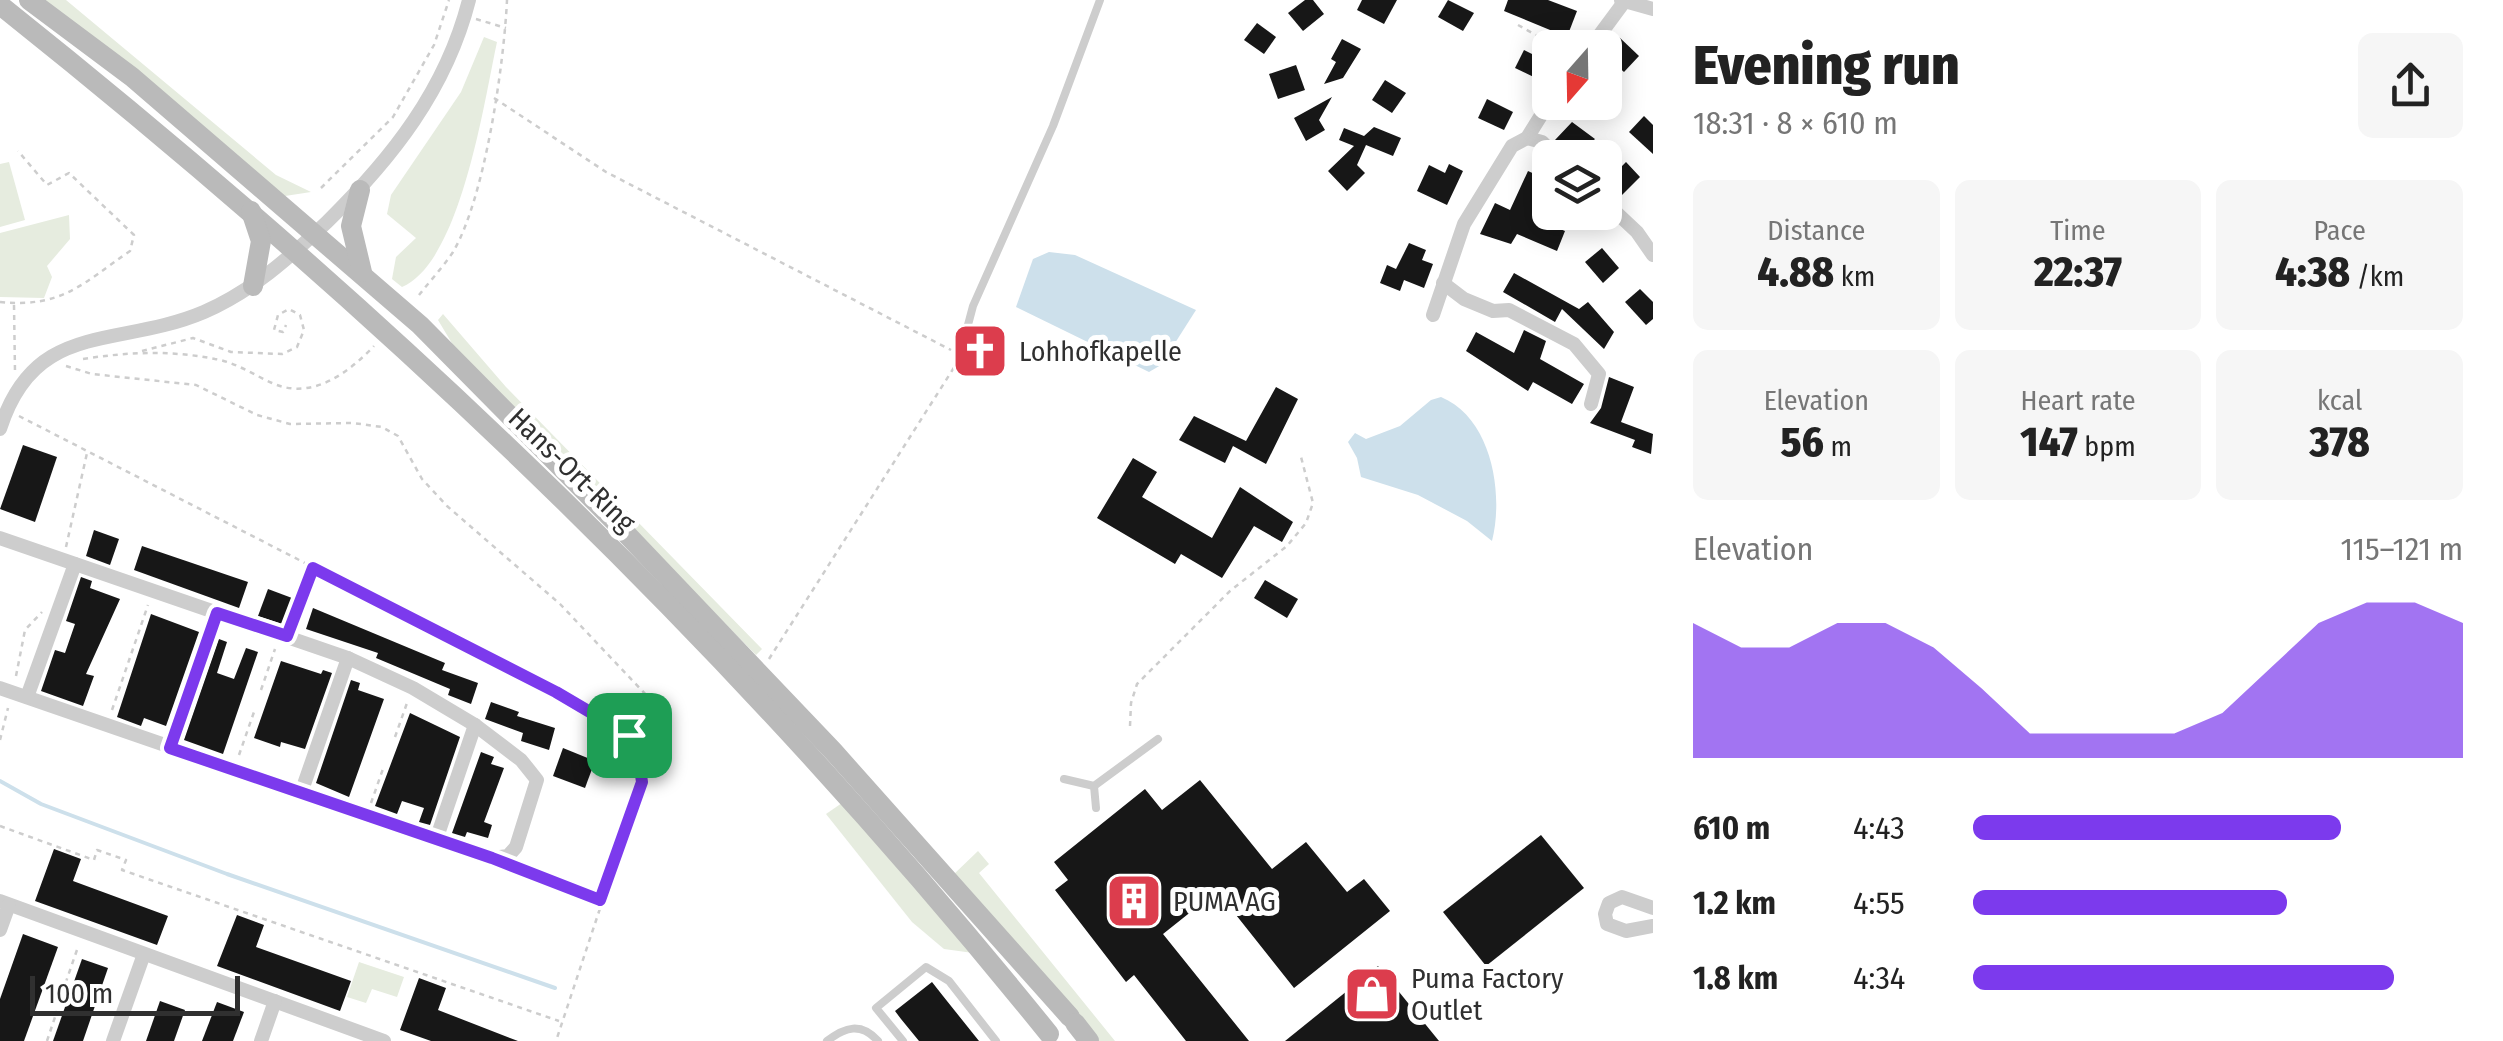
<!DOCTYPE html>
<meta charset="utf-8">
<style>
:root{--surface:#fff;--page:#f6f6f6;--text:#222;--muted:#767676;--accent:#7c3aed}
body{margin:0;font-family:"Fira Sans Condensed",sans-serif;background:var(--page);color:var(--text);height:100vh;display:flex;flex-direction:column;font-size:38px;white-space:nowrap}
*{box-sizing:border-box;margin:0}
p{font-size:32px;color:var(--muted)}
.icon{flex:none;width:55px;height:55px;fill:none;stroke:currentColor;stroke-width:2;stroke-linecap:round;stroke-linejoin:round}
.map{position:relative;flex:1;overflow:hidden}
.drawer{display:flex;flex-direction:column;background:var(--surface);width:850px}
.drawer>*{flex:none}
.needle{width:65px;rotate:200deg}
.fabs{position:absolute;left:1532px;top:30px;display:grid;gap:20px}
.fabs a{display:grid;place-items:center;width:90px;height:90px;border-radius:15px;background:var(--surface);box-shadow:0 5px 25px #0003;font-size:50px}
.scale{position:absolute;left:30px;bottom:25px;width:210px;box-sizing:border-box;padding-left:10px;border:5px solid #303030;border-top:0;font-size:28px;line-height:35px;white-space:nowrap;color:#303030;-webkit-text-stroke:8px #fff;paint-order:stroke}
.pin{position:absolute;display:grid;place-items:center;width:85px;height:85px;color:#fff;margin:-42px;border-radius:20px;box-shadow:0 5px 15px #0006}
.round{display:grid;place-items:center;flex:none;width:105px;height:105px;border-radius:15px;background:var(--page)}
.overview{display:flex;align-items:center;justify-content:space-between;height:170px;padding:0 40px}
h1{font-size:55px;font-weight:800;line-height:75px}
.metrics{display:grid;grid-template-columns:repeat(3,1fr);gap:15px;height:170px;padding:10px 40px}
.metrics div{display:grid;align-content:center;border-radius:15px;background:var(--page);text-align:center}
.metrics b{font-size:42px;font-weight:800}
.metrics small{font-size:28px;font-weight:400}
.metrics p{font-size:28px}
.chart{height:280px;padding:20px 40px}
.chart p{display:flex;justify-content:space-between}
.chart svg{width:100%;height:180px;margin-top:10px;fill:var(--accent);opacity:.7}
ul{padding:0 40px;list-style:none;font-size:32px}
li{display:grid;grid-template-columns:160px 120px 1fr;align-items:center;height:75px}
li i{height:25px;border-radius:12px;background:var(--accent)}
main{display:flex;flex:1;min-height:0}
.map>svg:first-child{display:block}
</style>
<main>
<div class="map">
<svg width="1653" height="1041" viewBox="0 0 1653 1041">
<rect width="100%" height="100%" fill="#fff"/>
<g fill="#e6ecdf">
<path d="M40 0H66L276 175 311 192 285 196Z"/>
<path d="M484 37 497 42C484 102 461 262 402 287L392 279 396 257 416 238 387 214 391 195 461 92Z"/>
<path d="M9 162 25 220 0 227V164Z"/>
<path d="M69 215 70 239 47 266 52 277 44 298 0 297V233Z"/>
<path d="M443 314 506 387 762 649 756 655 456 350 438 320Z"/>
<path d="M842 803 973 953 944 949 912 922 826 814Z"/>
<path d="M978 851 989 864 979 873 1115 1041H1099L953 875Z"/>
<path d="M359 962 404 977 397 997 372 989 366 1003 347 997Z"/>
</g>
<g fill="#cde0eb">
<path d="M1049 252 1075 255 1196 310 1161 365 1149 372 1016 307 1033 259Z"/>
<path d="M1441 397C1492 418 1504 494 1492 541L1467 521 1418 495 1361 477 1357 458 1348 442 1355 433 1366 439 1400 426 1431 400Z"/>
</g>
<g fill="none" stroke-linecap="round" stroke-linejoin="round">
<path stroke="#cde0eb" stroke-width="4" d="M0 781 41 804 227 874 555 988"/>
</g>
<g fill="#171717">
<path d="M1305 0H1313L1324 14 1303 31 1288 13Z"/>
<path d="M1362 0H1397L1384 24 1357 10Z"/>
<path d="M1448 0 1474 13 1463 31 1438 17Z"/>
<path d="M1508 0H1548L1577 11 1567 37 1504 11Z"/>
<path d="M1257 23 1276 37 1264 54 1244 40Z"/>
<path d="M1618 36 1639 56 1624 72 1605 55Z"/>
<path d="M1342 39 1361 49 1343 78 1324 84 1336 62 1331 59Z"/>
<path d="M1524 50 1550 63 1544 82 1515 68Z"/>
<path d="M1296 65 1305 90 1278 99 1269 74Z"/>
<path d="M1385 80 1406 93 1392 113 1372 100Z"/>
<path d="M1332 97 1319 120 1325 130 1306 141 1294 118Z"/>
<path d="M1487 99 1513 112 1504 130 1478 118Z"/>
<path d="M1644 116 1653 125V154L1629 132Z"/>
<path d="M1572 122 1595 139 1589 145 1620 168 1626 162 1640 177 1621 196 1605 180V158H1572L1555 140Z"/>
<path d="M1374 127 1401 138 1393 156 1366 145 1357 165 1365 173 1347 191 1328 171 1354 146 1339 140 1344 128 1364 136Z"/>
<path d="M1449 164 1463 171 1447 205 1417 191 1429 165 1445 173Z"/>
<path d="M1528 171 1550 181 1536 219 1565 231 1557 251 1517 234 1511 244 1480 234 1495 203 1510 210Z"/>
<path d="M1409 243 1426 250 1422 260 1433 264 1424 288 1404 280 1400 291 1380 283 1387 265 1396 269Z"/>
<path d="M1602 248 1619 268 1603 283 1585 262Z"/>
<path d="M1514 273 1579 309 1588 302 1614 332 1604 349 1562 309 1555 322 1503 292Z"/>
<path d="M1640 289 1653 302V319L1646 325 1625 302Z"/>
<path d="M1524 330 1546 341 1540 359 1584 384 1572 404 1533 382 1528 391 1466 351 1476 332 1514 353Z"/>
<path d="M1609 377 1634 387 1621 422 1653 434 1651 454 1632 447 1635 440 1590 423 1601 408Z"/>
<path d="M1276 387 1298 399 1266 464 1233 446 1225 463 1179 440 1194 416 1246 441Z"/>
<path d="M23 445 57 457 35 522 0 509Z"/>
<path d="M1133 458 1157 472 1142 497 1212 538 1240 487 1293 522 1282 542 1254 526 1222 578 1181 554 1175 564 1097 518Z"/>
<path d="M94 530 119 539 110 565 86 556Z"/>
<path d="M142 546 248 582 239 608 134 570Z"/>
<path d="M81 577 92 581 90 588 120 599 86 674 94 676 83 706 41 691 55 650 65 653 75 624 66 621Z"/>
<path d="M1265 580 1298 599 1287 618 1254 598Z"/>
<path d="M268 589 292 598 282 624 258 616Z"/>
<path d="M313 608 445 663 442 670 478 683 471 704 448 695 450 689 376 658 378 653 306 629Z"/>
<path d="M151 614 199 632 166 726 144 718 141 726 117 717Z"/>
<path d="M219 639 227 642 217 673 234 679 246 648 258 652 223 754 184 740Z"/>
<path d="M281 661 321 674 323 670 332 673 305 749 281 742 280 747 254 738Z"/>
<path d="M351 680 360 683 358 690 384 699 349 797 316 783Z"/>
<path d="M491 702 519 712 517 716 555 728 549 750 521 741 523 733 485 719Z"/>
<path d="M410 713 460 737 430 825 419 822 424 808 402 801 397 814 375 806Z"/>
<path d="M563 748 595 761 585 788 553 776Z"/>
<path d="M481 752 494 757 491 764 504 768 484 822 492 825 488 838 467 832 465 837 452 833Z"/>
<path d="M1200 780 1272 869 1306 842 1347 892 1364 879 1390 911 1294 988 1217 891 1163 934 1249 1041H1186L1134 975 1126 982 1055 890 1068 880 1054 862 1145 789 1162 810Z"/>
<path d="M1541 835 1584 888 1486 966 1443 912Z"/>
<path d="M54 849 81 859 73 881 168 916 157 945 35 901Z"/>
<path d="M237 915 264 925 256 947 351 981 340 1011 217 966Z"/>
<path d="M23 934 58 947 24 1041H0V999Z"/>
<path d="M82 959 108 968 83 1041H53Z"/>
<path d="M1378 966 1439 1041H1285Z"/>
<path d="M419 978 446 988 438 1010 518 1041H431L400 1030Z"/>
<path d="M932 982 943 996 979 1041H919L901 1019 895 1011Z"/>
<path d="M160 1001 185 1010 174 1041H146Z"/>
<path d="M217 1002 244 1012 233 1041H202Z"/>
</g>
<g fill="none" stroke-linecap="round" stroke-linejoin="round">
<g stroke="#cdcdcd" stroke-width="2.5" stroke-dasharray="5 5" stroke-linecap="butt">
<path d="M476 19 506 28"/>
<path d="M1518 25 1559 48"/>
<path d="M1546 89 1550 81"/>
<path d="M494 98 606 172 951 350"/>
<path d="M321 188 393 117 434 45 449 0"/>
<path d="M419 295C430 281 443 267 453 252 485 198 504 64 507 0"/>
<path d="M0 302C62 308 82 284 130 251L134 235 69 173 47 185 18 151"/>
<path d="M14 305 15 372"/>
<path d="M142 351 193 338 231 352 282 354 297 347 304 330 300 315 289 309 278 315 274 330 283 332 286 325"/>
<path d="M83 359C128 352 170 350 215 359 235 362 254 375 272 383 312 401 348 373 374 346"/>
<path d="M66 366 92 374 196 385 257 415 290 424 353 423 382 427 398 436 422 479 447 506 560 604 649 698 647 716 631 733"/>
<path d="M19 416 556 692C605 718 634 721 642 782L556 1041"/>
<path d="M66 547 87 453"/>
<path d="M292 623 313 570"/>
<path d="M769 659 955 366"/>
<path d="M16 676 25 630 42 612"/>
<path d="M261 690 275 649"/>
<path d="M112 710 148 605"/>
<path d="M1130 726 1131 703 1137 684 1230 591 1287 546 1306 523 1313 503 1300 453"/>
<path d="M395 737 407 703"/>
<path d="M0 740 8 708"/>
<path d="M239 755 254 712"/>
<path d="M371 803 384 766"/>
<path d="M0 826 94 860 97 850 126 860 122 870 559 1021"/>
<path d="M517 868 598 899"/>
<path d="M59 1002 78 947"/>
<path d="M47 1041 57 1011"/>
</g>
<g stroke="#cdcdcd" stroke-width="8">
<path d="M960 355 973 306 1053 126 1100 0"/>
<path d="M1064 779 1094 786 1158 739"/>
<path d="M1094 786 1096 808"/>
<path d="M827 1041C845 1027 861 1022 878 1041"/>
<path d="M903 1041 876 1008 926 967 949 981 996 1041"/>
</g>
<g stroke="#cdcdcd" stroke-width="14">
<path d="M1621 0 1653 9"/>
<path d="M1590 48 1624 2"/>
<path d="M1527 138 1542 142 1558 158"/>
<path d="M1605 202 1637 232 1653 255"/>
<path d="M1443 283 1464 299 1493 311 1509 310 1574 344 1599 374 1591 404"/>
<path d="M1433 315 1464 224 1512 146 1527 138 1550 101"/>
<path d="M0 429C35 319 117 349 204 312 252 291 289 258 327 222 392 158 446 90 469 0"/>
<path d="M0 538 348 658 413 688 475 725 521 760 537 780 516 847 508 856 492 858 0 688"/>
<path d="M27 697 75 564"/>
<path d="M170 748 217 613"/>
<path d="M301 793 348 658"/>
<path d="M436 840 475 725"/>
<path d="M0 901 384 1041"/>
<path d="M1653 908 1622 897 1609 903 1605 914 1607 924 1626 931 1653 926"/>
<path d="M0 930 9 905"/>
<path d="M113 1041 144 954"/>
<path d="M261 1041 275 1001"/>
</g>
<g stroke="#bababa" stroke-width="20">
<path d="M29 0 132 77 420 325 617 524 833 751 1070 1017"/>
<path d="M0 5C387 313 738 648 1049 1034"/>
<path d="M360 190 351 226 362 272"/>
<path d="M251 211 261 241 253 286"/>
<path d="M1075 1023 1089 1041"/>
</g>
</g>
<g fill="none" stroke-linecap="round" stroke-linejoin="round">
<g stroke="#fff" stroke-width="20">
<path id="route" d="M313 568 556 692 629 735 638 754 642 782 600 900 492 858 170 748 217 613 287 636Z"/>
</g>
<use href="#route" stroke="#7c3aed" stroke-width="12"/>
</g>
<defs>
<g id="church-square" transform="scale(2.875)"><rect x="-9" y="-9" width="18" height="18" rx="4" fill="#dc3d4d" stroke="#fff"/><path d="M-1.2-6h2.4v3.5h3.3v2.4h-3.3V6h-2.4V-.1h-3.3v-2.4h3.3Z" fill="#fff"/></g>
<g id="building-square" transform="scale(2.875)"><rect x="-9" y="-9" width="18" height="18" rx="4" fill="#dc3d4d" stroke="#fff"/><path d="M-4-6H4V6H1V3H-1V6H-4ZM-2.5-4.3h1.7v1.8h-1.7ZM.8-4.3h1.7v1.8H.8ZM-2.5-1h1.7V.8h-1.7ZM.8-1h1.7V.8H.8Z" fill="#fff"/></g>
<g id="shop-square" transform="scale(2.875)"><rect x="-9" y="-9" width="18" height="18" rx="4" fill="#dc3d4d" stroke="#fff"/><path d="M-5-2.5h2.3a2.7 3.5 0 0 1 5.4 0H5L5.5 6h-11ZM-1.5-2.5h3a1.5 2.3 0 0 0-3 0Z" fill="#fff"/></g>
</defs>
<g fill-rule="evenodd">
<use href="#church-square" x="980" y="351"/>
<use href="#building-square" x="1134" y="901"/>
<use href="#shop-square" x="1372" y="994"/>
</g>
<g text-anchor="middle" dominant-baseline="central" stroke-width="10" stroke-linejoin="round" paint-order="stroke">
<g font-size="28" fill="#303030" stroke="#fff" text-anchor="start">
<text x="1019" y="351">Lohhofkapelle</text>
<text x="1173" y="901">PUMA AG</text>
<text x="1411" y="978">Puma Factory<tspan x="1411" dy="32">Outlet</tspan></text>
</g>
<g font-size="28" fill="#303030" stroke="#fff">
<text transform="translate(572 470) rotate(44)">Hans-Ort-Ring</text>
</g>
</g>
</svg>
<div class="fabs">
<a><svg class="needle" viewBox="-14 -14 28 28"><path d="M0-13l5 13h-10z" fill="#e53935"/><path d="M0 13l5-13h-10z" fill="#767676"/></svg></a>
<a><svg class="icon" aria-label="layers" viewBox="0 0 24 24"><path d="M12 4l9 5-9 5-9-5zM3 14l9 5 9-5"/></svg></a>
</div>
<div class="scale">100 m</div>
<div class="pin" style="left:629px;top:735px;background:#1e9e55"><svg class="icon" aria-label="arrive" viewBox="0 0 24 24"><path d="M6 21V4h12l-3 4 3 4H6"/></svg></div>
</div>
<section class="drawer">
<div class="overview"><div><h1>Evening run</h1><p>18:31 · 8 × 610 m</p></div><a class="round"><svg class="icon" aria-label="share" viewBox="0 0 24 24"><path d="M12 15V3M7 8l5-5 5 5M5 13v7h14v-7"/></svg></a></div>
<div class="metrics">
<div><p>Distance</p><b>4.88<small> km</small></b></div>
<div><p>Time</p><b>22:37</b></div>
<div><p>Pace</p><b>4:38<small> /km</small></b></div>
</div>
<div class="metrics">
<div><p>Elevation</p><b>56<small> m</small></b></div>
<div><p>Heart rate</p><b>147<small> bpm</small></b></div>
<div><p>kcal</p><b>378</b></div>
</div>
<div class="chart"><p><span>Elevation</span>115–121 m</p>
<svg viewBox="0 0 160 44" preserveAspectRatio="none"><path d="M0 44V11L10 17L20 17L30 11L40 11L50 17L60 27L70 38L80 38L90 38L100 38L110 33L120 22L130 11L140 6L150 6L160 11V44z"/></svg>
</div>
<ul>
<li><b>610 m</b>4:43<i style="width:75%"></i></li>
<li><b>1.2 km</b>4:55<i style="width:64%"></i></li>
<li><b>1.8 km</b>4:34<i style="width:86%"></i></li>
</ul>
</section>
</main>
